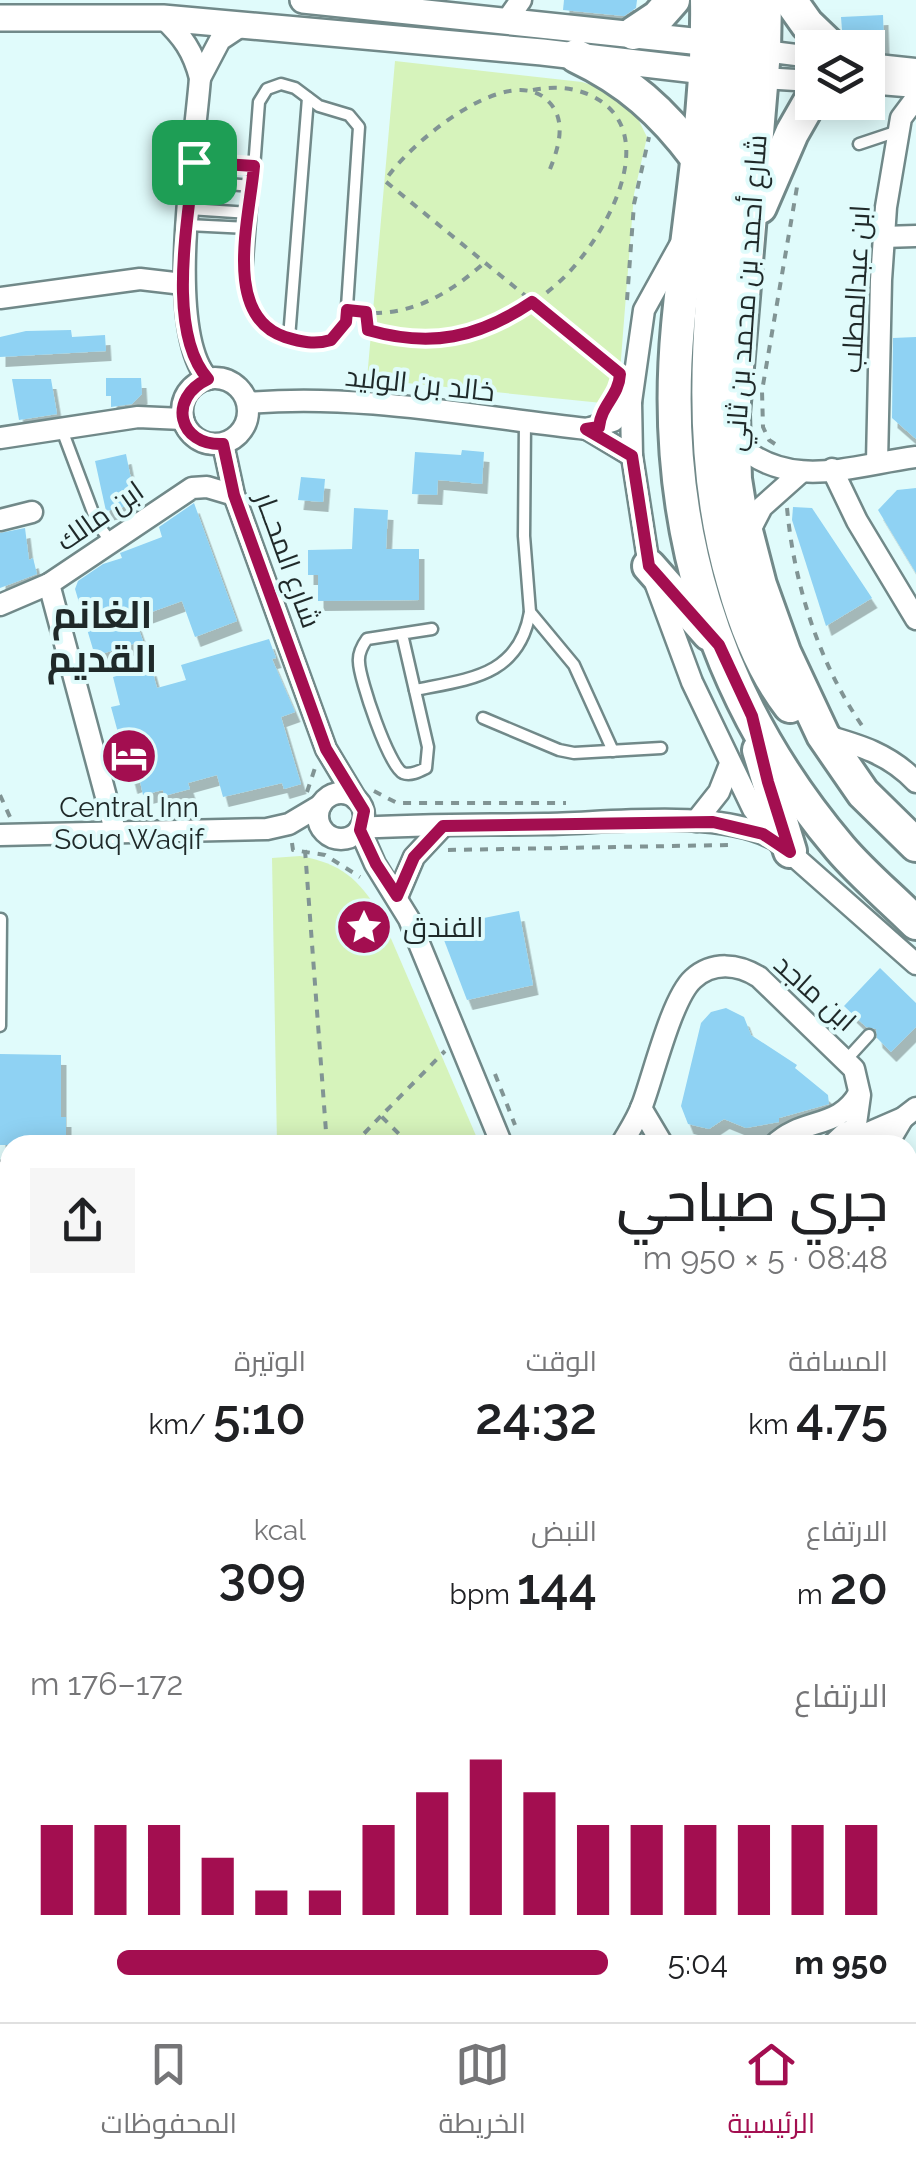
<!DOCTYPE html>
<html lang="ar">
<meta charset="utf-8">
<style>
:root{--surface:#fff;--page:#f6f6f6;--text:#202124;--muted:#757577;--line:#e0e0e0;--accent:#a30e50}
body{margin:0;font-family:Raleway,Cairo,sans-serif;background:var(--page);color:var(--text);direction:rtl;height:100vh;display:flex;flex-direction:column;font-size:38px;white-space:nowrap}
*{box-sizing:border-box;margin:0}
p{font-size:32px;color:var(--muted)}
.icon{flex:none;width:55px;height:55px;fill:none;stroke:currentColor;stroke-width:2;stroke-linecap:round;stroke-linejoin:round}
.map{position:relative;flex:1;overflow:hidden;direction:ltr}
.details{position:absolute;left:0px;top:1135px;width:918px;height:888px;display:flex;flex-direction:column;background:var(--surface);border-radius:30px 30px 0 0;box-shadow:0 5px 25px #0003;direction:rtl}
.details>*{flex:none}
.controls{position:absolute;left:795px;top:30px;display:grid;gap:20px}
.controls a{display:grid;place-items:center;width:90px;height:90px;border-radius:0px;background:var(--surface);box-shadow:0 5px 25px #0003;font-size:50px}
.pin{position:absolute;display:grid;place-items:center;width:85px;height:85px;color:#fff;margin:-42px;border-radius:20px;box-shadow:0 5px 15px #0006}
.round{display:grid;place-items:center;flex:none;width:105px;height:105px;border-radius:0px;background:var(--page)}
.overview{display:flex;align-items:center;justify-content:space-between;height:170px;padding:0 30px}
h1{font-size:55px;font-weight:600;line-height:75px}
.stats{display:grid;grid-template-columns:repeat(3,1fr);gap:15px;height:170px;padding:10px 30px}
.stats div{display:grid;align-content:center}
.stats b{font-size:50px;font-weight:600}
.stats small{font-size:28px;font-weight:400}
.stats p{font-size:28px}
.chart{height:280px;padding:20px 30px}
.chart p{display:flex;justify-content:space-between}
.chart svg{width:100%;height:180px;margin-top:10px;stroke:var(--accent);stroke-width:6}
ul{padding:0 30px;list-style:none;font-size:32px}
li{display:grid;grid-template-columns:160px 120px 1fr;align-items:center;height:75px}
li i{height:25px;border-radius:12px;background:var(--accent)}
.dock{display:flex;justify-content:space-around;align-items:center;height:140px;border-top:2px solid var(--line);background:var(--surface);font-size:28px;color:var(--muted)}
.dock a{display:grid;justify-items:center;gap:5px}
.dock .current{color:var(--accent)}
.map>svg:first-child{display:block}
</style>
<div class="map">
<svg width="916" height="2022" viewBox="0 0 916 2022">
<defs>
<filter id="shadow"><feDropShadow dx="5.5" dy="10" stdDeviation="0" flood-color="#0004"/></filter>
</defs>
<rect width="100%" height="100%" fill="#e0fbfb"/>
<g fill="#d6f3bb">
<path d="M395 61 582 82 613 92 634 111 647 137 634 194 619 384 602 403 367 379Z"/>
<path d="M300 856C342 864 357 878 380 913L480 1145H277L272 858Z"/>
</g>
<g fill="#8fd2f3" filter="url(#shadow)">
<path d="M564 0H637L636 8 624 16 563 10Z"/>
<path d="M883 15 884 46 851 47 842 30 841 17Z"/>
<path d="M71 330 72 337 105 335 106 351 0 357V337L26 331Z"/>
<path d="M916 337V439L892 418 893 338Z"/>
<path d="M106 378H141L142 394 132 404 111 407V396H106Z"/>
<path d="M12 379H51L57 414 19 420Z"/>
<path d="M462 450 484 452 482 484 438 480 437 495 412 494 415 452 461 455Z"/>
<path d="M126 454 136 504 106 511 95 461Z"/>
<path d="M301 477 325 479 323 502 298 500Z"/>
<path d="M916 488V573L878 510 897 490Z"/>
<path d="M194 503 237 621 195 637 182 601 135 618 143 641 95 656 75 589 78 581 103 564 122 558 120 553 162 537 159 527Z"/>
<path d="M793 507 812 508 872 598 826 626 792 520Z"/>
<path d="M354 508 388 510 386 549H419V600L318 601V575H308V550L352 549Z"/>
<path d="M25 528 29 560 33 558 37 574 0 588V533Z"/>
<path d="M269 639 276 658 272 659 295 712 281 717 301 784 284 789 282 783 223 797 217 775 188 783 190 789 164 796 163 790 143 795 140 781 132 784 111 707 120 705 113 677 151 666 157 688 186 680 181 665Z"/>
<path d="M519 911 533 985 467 1000 439 927Z"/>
<path d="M880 968 916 1003V1027L891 1052 877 1038 876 1029 866 1027 844 1006Z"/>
<path d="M726 1008 744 1017 751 1035 797 1065 795 1068 828 1095 829 1104 779 1118V1122L746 1128 724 1119 709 1129 688 1124 681 1106 701 1023 711 1012Z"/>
<path d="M0 1054 61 1055V1117H66V1145H0Z"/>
</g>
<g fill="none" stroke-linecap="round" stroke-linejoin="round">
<g stroke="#718989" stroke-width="15">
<g id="service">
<path d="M281 84 295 88 319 106 349 115 359 127 346 322C320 369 253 331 245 287L259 102 267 89Z"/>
<path d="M859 144 898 131"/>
<path d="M193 162 254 166"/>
<path d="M192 181 252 186"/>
<path d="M189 209 250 213"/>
<path d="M188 225 248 228"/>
<path d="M289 338 308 98"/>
<path d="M525 422 524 536 530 612 574 665 613 751"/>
<path d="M62 430 97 523 111 542"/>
<path d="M402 634 428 747 426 768C420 771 411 776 403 773 389 767 359 678 359 662 358 653 362 646 367 639L432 629"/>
<path d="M415 690C470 679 519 676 530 612"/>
<path d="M483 718 559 750 574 753 661 748"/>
<path d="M0 1026 1 919"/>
<path d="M847 1059 869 1035"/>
<path d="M908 1577 916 1568"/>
<path d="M908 1658H916"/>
<path d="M465 2012 471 2022"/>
<path d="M506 2012 533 2017 545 2012"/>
<path d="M412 2022 416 2012"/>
<path d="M626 2022V2012"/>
</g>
</g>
<g stroke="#718989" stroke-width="25">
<g id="minor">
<path d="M163 18C183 37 193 51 200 78 195 146 164 330 208 379"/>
<path d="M507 20 521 0"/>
<path d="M764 51 812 57"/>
<path d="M868 64 916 69"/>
<path d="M200 78 220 40 244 24"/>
<path d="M762 78 812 81"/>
<path d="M868 83 916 87"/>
<path d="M883 237 916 236"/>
<path d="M680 245 644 310 631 402 632 456 649 566 692 682 753 809 778 842 916 964"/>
<path d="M0 298 140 279 183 284"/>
<circle cx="215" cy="411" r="33"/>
<path d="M248 403C360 393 475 417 587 429L613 421 631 402"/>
<path d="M587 429 632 456"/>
<path d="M0 438 138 417 183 419"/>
<path d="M734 441C788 492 849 466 916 457"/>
<path d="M223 444 234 495 326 749 356 799"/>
<path d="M877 462 881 280 886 207 901 118 916 98"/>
<path d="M832 469 857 521 916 619"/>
<path d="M0 520 32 512"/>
<path d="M747 536 762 507 799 474"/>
<path d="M49 584 116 834"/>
<path d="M0 605 49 584 192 488 207 487 234 495"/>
<path d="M823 735C859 745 890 754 916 782"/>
<circle cx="341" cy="816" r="23"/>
<path d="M696 821 719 792 730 764"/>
<path d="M360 828C422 824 483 825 545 824 608 823 717 809 772 838"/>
<path d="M360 830 375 864 409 919 502 1145"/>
<path d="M0 835 267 829 289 824 321 805"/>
<path d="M397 897 414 857 443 826"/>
<path d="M641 1108 663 1145"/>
<path d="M866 1134 903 1118 916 1108"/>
<path d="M621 1145C629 1131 638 1118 643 1103 654 1073 672 998 693 979 713 961 738 964 759 977L854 1069 860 1095 855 1131"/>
<path d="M774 1145C802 1117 839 1130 859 1093"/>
<path d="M832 1145 846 1132H861L867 1136"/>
<path d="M887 1145 903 1118"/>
<path d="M0 1172H10"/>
<path d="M0 1581H10"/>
<path d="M908 1692 916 1816"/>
<path d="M908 1937 916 1935"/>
<path d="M903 2012 908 2022"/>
<path d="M585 2022 586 2012"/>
<path d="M745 2022V2012"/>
</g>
</g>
<g stroke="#718989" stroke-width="30">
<g id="tertiary">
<path d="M303 0 721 44"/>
<path d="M0 18H163L542 52 722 73"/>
</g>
</g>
<g stroke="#718989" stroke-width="38">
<g id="primary">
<path d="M707 0C709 109 688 217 678 326 660 520 713 698 840 848 863 875 891 898 916 923"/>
<path d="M734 0V51L743 68"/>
<path d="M765 0 764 51 733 414 735 479 739 504 760 585 784 652 823 735 863 793 916 845"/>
<path d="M790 0 807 24 832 48"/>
<path d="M634 33 658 17 673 0"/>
<path d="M707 42 723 50 734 69C733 109 726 150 722 190 709 323 695 452 733 582 745 625 762 670 790 706"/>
<path d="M576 56C627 80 663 112 697 158"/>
<path d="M760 207 792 133 812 98"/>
<path d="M649 566 709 634"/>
<path d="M759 750 790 851"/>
<path d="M908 1347H916"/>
<path d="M0 1362 10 1363"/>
<path d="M908 1375 916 1374"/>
<path d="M0 1396H10"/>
</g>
</g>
<g stroke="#819494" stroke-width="4" stroke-dasharray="8 8" stroke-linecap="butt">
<path d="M550 169C558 149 567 122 550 103 511 57 406 146 385 181L615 369"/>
<path d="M627 300 634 204 649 137"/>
<path d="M358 312C407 318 447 296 484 263"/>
<path d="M367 313 368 330C396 338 421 344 450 338 490 330 528 310 558 283 600 246 668 134 592 96 573 87 553 86 533 90"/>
<path d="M775 444 769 440 763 427 762 391 797 187"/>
<path d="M787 508C794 584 819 664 863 727"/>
<path d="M374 791 397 803H566"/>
<path d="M307 792 315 768"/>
<path d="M0 795 10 817"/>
<path d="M292 843 293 850 325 855 360 877"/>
<path d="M305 850 327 1145"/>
<path d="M448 850 728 845"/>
<path d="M495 1074 515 1125"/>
<path d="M353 1145 381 1116"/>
<path d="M410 1145 381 1116 445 1051"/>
<path d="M473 1145 481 1137"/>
<path d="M0 1328H10"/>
<path d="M908 1420H916"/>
<path d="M0 1432 10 1433"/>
<path d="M0 1878 10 1883"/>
<path d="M304 2022V2012"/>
</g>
<use href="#service" stroke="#fff" stroke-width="10"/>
<use href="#minor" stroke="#fff" stroke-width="20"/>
<use href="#tertiary" stroke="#fff" stroke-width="25"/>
<use href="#primary" stroke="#fff" stroke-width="32"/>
</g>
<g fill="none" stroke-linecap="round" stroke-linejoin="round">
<g stroke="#fff" stroke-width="20">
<path id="route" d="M194 162 254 166C250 216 221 316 285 337 301 342 315 345 331 340L346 322 347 310 366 312 368 330C431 348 478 338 532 302L620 374C619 396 601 405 599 427L586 429 632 456 649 566 719 645 752 716 768 782 790 852 763 834 713 822 443 826 414 857 397 896 376 864 360 830 364 811 326 749 234 495 223 444C178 446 167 398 208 379 166 332 188 221 194 162Z"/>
</g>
<use href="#route" stroke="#a30e50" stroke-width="12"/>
</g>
<defs>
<g id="hotel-disc" transform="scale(2.875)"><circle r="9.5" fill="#a30e50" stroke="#e0fbfb"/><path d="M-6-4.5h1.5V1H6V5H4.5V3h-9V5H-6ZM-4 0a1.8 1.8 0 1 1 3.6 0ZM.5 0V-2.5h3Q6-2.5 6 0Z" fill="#fff"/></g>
<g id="sight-disc" transform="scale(2.875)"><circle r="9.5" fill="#a30e50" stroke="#e0fbfb"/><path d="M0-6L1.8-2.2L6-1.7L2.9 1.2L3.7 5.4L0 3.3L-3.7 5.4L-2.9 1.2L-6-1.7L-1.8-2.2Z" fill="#fff"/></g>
</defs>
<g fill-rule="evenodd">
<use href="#hotel-disc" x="129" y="756"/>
<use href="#sight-disc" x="364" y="927"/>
</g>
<g text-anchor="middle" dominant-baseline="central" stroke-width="8" stroke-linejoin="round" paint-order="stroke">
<g font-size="28" fill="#1f2929" stroke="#e0fbfb">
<text transform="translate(856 289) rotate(-87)">ابن عبدالمطلب</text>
<text transform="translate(746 293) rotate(-86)">شارع أحمد بن محمد بن ثاني</text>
<text transform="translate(420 384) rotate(6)">خالد بن الوليد</text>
<text transform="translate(100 516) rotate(-35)">ابن مالك</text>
<text transform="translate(288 560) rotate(70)">شارع المحــار</text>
<text transform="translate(815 993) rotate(42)">ابن ماجد</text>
</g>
<g font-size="28" fill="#1f2929" stroke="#e0fbfb">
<text x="129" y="807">Central Inn<tspan x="129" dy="32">Souq Waqif</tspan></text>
<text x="403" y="927" text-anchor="start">الفندق</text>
</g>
<g font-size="38" font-weight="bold" fill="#1f2929" stroke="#e0fbfb">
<text x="102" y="614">الغانم<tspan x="102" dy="44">القديم</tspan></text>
</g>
</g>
</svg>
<div class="controls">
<a><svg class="icon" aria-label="layers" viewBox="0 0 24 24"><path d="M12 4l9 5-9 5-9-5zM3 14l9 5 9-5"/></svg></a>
</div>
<div class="pin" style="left:194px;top:162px;background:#1e9e55"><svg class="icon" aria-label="arrive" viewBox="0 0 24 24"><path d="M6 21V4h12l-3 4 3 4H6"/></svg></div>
<section class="details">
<div class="overview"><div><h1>جري صباحي</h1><p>08:48 · 5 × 950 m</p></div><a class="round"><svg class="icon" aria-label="share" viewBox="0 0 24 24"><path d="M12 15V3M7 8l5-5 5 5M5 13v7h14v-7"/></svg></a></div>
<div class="stats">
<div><p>المسافة</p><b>4.75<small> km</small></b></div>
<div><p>الوقت</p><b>24:32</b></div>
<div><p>الوتيرة</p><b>5:10<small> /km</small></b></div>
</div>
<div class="stats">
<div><p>الارتفاع</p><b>20<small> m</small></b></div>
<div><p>النبض</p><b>144<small> bpm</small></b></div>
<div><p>kcal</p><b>309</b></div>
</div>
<div class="chart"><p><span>الارتفاع</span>172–176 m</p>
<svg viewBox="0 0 160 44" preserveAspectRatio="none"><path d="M5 44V22M15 44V22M25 44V22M35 44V30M45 44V38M55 44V38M65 44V22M75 44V14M85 44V6M95 44V14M105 44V22M115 44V22M125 44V22M135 44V22M145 44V22M155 44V22"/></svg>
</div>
<ul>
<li><b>950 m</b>5:04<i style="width:85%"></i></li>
</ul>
</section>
</div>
<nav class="dock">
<a class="current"><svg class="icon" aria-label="home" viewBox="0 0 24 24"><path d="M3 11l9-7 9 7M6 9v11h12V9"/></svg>الرئيسية</a>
<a><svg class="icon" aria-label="map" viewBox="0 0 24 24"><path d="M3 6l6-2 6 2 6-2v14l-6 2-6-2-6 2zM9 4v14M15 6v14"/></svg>الخريطة</a>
<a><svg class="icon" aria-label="saved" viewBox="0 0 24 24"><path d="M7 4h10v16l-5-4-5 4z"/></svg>المحفوظات</a>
</nav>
